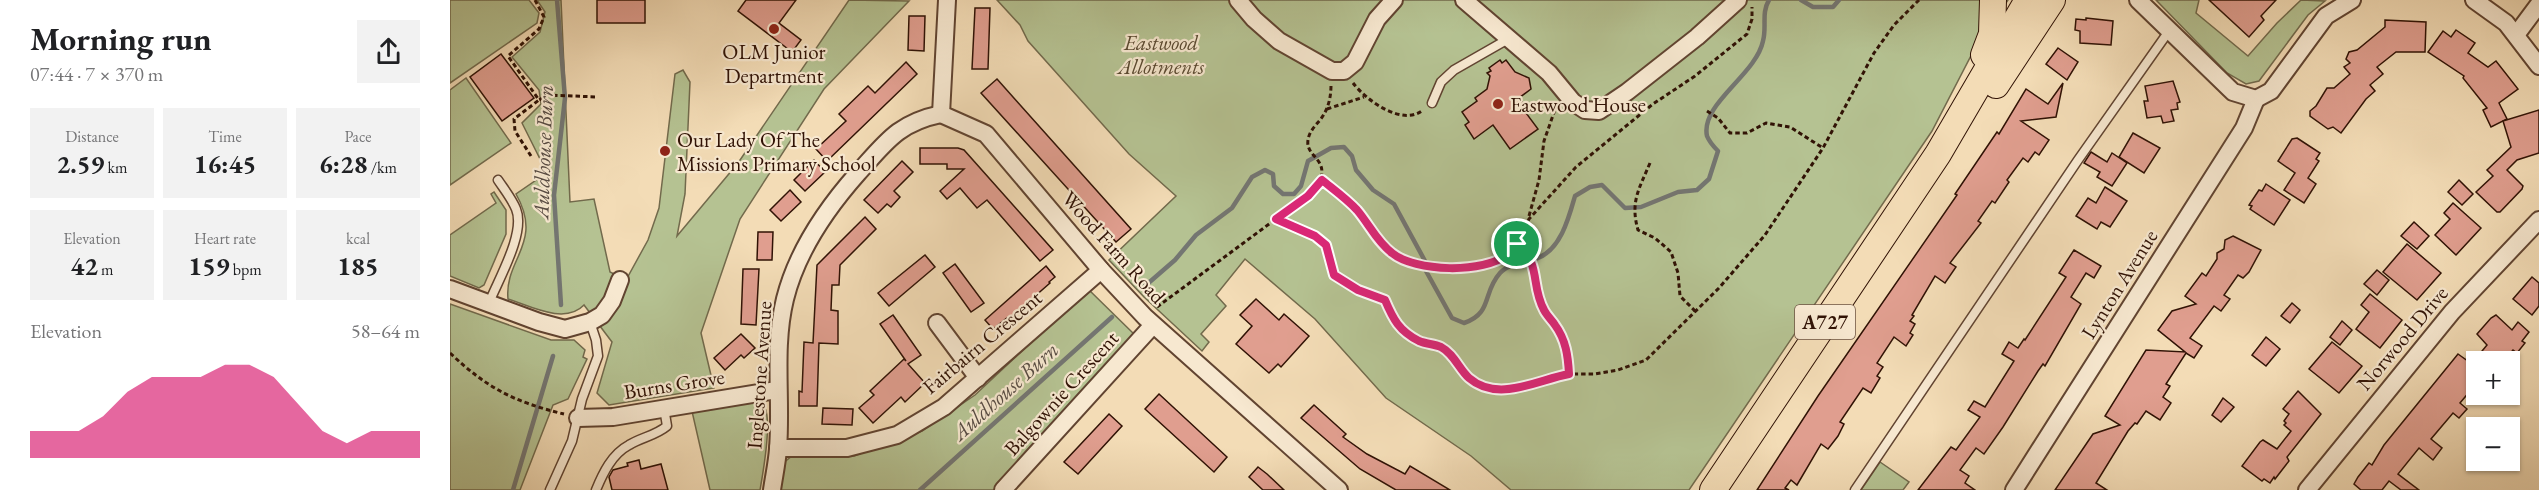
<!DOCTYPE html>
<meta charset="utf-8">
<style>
:root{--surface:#fff;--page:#f2f2f2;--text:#202124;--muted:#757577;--accent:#db2777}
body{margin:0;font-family:"EB Garamond",serif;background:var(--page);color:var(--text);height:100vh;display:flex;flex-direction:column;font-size:22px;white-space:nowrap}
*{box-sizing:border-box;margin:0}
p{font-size:20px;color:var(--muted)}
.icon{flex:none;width:33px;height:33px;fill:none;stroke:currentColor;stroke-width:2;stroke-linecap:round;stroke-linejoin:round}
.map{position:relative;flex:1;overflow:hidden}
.side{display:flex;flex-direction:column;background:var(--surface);width:450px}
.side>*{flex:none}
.tools{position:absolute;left:2016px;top:351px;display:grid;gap:12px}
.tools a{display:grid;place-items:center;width:54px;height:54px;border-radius:0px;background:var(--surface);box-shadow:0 2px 4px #0004;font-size:30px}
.pin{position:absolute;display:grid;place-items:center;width:51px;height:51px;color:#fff;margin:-26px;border:3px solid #fff;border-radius:50%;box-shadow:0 2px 6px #0007}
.round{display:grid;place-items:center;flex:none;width:63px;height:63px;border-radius:0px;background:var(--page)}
.head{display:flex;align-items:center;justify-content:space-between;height:102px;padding:0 30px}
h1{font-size:33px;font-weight:700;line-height:45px}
.metrics{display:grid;grid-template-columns:repeat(3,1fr);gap:9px;height:102px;padding:6px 30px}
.metrics div{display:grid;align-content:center;border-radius:0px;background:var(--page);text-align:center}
.metrics b{font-size:26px;font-weight:700}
.metrics small{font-size:16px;font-weight:400}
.metrics p{font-size:16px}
.chart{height:168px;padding:12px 30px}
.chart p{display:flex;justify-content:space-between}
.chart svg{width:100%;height:108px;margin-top:6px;fill:var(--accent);opacity:.7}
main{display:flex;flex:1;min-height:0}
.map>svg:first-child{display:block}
</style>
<main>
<section class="side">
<div class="head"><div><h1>Morning run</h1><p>07:44 · 7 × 370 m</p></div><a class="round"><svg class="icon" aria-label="share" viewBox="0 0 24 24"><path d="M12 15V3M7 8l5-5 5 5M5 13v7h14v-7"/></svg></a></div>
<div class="metrics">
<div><p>Distance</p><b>2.59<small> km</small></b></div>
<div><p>Time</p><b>16:45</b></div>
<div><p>Pace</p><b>6:28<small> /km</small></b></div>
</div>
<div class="metrics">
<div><p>Elevation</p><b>42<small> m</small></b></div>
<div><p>Heart rate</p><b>159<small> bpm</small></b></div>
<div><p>kcal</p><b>185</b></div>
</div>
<div class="chart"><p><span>Elevation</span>58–64 m</p>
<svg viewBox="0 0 160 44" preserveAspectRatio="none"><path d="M0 44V33L10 33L20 33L30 27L40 17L50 11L60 11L70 11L80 6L90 6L100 11L110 22L120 33L130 38L140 33L150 33L160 33V44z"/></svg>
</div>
</section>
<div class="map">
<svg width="2089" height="490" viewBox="0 0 2089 490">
<rect width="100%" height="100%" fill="#f3dcb6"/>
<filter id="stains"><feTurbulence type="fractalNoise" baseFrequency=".00333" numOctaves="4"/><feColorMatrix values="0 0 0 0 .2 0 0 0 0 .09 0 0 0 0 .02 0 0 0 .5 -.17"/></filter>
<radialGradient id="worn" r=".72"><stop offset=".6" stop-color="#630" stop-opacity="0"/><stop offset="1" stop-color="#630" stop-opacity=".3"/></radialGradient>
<g fill="#b5c292" stroke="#726a4c" stroke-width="1.5">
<path d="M0 0H79L89 13 87 23 0 83Z"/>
<path d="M87 0H111L120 202 144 199 160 272 176 280 198 240 209 208 225 74 233 70 240 82 235 194 227 236 288 163 399 0 459 1 374 89 290 219 251 333 264 388 159 405 147 393 162 342 134 305C115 325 80 306 58 299 54 259 94 243 66 194L92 176 95 169 72 123 91 104 89 90 62 57 90 32 95 12Z"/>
<path d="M547 0H1558L1524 50 1482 131 1239 490H1061L1021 456 936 398 865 319 795 259 766 295 776 306 751 334 759 342 752 351 694 297 659 260 726 196 679 154 578 41 570 25Z"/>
<path d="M1706 0H1749L1746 13 1798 56 1827 23 1851 0 1875 1 1858 15 1809 81 1796 84 1777 73Z"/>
<path d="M16 78 61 143 0 185V90Z"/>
<path d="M44 192 56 210V234L34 285 29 288 0 276V235L46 203 41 194Z"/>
<path d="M638 289 686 336 545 490H329L332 464 342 456H404L472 431 525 395Z"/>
<path d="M0 304 101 340H124L135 350 133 357 137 359 118 399 103 405 70 490H0Z"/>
<path d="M304 399C308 402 312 403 315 408 322 423 313 473 310 490H260L241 407Z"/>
<path d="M1430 462 1459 482 1453 490H1411Z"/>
</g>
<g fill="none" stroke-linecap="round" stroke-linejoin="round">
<g stroke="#747672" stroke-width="4.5">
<path d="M107 0 115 98 104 195 111 305"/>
<path d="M1351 0 1363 7H1383L1389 0"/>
<path d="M695 286 725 260 746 235 782 208 802 177 815 170 823 174 824 186 833 194H844L851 186 858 161 881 148 894 147 902 156 906 170 923 190 944 204 975 261 976 271 1002 318 1014 323C1043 313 1032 293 1050 273 1059 263 1076 262 1088 258 1111 249 1119 217 1125 196L1140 187 1152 185 1175 208 1191 207 1228 192 1247 190 1259 179 1268 151C1264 147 1259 141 1257 136 1250 104 1306 75 1313 41 1317 27 1311 13 1319 0"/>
<path d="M63 490 103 356"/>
<path d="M470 490 662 317"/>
</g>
</g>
<g fill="#e09e8f" stroke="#301205" stroke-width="1.5">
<rect x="147" y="0" width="48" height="23"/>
<path d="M296 0H346L329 23 351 40 342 52 288 11Z"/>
<path d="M1759 0H1826L1811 16 1814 20 1799 37Z"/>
<path d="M525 8H540L538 69H522Z"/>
<path d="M459 16H475L474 51 458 50Z"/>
<path d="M1636 18 1663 21 1661 45 1630 43V31L1625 30 1626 19 1636 20Z"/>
<path d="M1935 20 1976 22 1975 52H1946L1927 67 1933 74 1920 85 1925 91 1916 99 1891 133 1883 127 1878 129 1860 116V111L1866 106 1877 88H1884L1900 74 1894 67 1900 63 1896 59 1899 52 1907 50 1935 27Z"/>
<path d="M2006 30 2025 43 2018 53 2038 67 2046 61 2068 89 2049 103 2057 119 2041 127 2033 110 2037 108 2013 78 2014 76 1978 52 1993 31 2001 37Z"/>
<path d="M1608 48 1628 62 1617 80 1596 64Z"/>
<path d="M51 54 84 98 52 121 20 77Z"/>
<path d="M1050 60 1052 63 1056 60 1065 72 1079 78 1081 89 1069 98 1073 103 1070 105 1088 129 1060 149 1043 125 1024 139 1015 125 1019 122 1012 112 1027 101 1025 98 1037 89 1040 76 1037 73 1041 71 1039 68Z"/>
<path d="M456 62 467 74 377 161 366 149 396 121 389 114 418 86 425 93Z"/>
<path d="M547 79 681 229 666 242 531 93Z"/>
<path d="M1723 81 1730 102 1727 103 1728 109 1721 110 1724 121 1713 123 1711 116 1697 118 1694 101H1698L1695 86Z"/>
<path d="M1613 83 1606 117 1571 121 1599 140 1589 155 1585 152 1578 162 1573 158 1557 180 1559 182 1545 203 1542 201 1528 221 1531 223 1500 263 1506 267 1495 283 1485 276 1462 315 1464 316 1460 321 1465 324 1460 333 1463 335 1456 346 1444 337 1427 363 1433 367 1427 376 1430 378 1421 393 1413 388 1390 422 1394 424 1388 436 1378 449 1371 444 1347 485 1341 480 1335 488 1339 490H1307L1368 396 1507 195 1505 194 1547 132 1549 134 1576 89 1598 104Z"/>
<path d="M2089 110V153L2067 160 2057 170 2073 186 2072 189 2050 212H2047L2026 192 2043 176 2037 170 2061 147 2053 121Z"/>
<path d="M1683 133 1710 148 1694 173 1669 157Z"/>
<path d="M1847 138 1870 153 1866 159 1869 161 1858 178 1866 184 1854 203 1834 190 1845 173 1828 161 1842 139Z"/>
<path d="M470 148H508L514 150 603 250 590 261 537 200 527 208 510 188 497 199 490 191 514 169H497V164H470Z"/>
<path d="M1641 152 1657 162 1662 153 1677 163 1662 186 1647 177 1650 172 1634 163Z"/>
<path d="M364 160 375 172 355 191 344 180Z"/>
<path d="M452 161 463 172 444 191 450 197 441 207 437 204 428 213 414 200Z"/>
<path d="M2009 180 2023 194 2012 205 1998 192Z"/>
<path d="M1816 184 1840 200 1824 225 1800 209 1802 206 1799 205 1809 190 1812 191Z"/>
<path d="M1655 187 1677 201 1660 227 1651 222 1647 229 1626 216 1638 198 1646 203Z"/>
<path d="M340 190 351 202 331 221 320 210Z"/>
<path d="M2003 203 2031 228 2006 255 1985 235 2000 219 1994 213Z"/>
<path d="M415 217 426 229 390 265 389 285H382L381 310 388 311V344L369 343 367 406H349V391L352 392 354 342 363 343 367 265Z"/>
<path d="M1964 222 1979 236 1967 249 1951 236Z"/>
<path d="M308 232H323L322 260H307Z"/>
<path d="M1783 236 1811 250 1799 272 1793 278 1788 275 1774 295 1780 299 1771 311 1764 306 1740 338 1752 346 1744 358 1736 353 1716 384 1720 386 1713 397 1721 403 1710 420 1696 411 1687 424 1685 423 1678 431 1646 483 1657 490H1605L1643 434 1670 425 1655 416 1696 350 1735 352 1708 330 1722 311 1746 304 1735 296 1752 273 1756 276 1767 259V253L1774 249 1775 240Z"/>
<path d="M1957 244 1991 273 1967 300 1933 272Z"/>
<path d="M1624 250 1651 266 1644 278 1636 273 1621 297 1631 304 1595 366 1593 364 1588 371 1553 427 1534 454 1526 448 1510 470 1519 476 1515 483 1525 490H1468L1501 447 1506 450 1530 417 1518 410 1524 401 1535 407 1564 361 1552 354 1559 342 1568 348 1574 339 1575 340 1616 277 1609 273Z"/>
<path d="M475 255 485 267 439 306 428 293Z"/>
<path d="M505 264 534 303 521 312 493 273Z"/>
<path d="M596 266 605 277 599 282 600 283 559 319 557 318 543 329 535 320Z"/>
<path d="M293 269H309L306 325 291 324Z"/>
<path d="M1927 270 1939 280 1927 295 1914 284Z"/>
<path d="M2082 277 2089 283V306L2082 315 2063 299Z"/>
<path d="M1920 294 1952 320 1930 348 1906 329 1919 312 1911 305Z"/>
<path d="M806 299 829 320 834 314 859 336 831 367 828 364 819 373 786 344 802 326 790 315Z"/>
<path d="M1842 303 1850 310 1840 323 1831 316Z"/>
<path d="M443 315 471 355 458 364 475 383 455 402 451 397 423 423 409 408 424 395 420 391 454 359 456 361 430 324Z"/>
<path d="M2046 315 2062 330 2068 322 2079 332 2072 341 2075 343 2067 353 2063 350 2053 362H2023L2037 345 2027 334 2041 318Z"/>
<path d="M1892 321 1902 330 1890 345 1880 337Z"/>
<path d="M291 334 305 348 294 358 291 355 275 370 264 358Z"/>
<path d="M1816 337 1830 349 1816 366 1802 355Z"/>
<path d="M1882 342 1912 366 1889 393 1859 369Z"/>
<path d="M2008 354 2026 367V384L2010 403 2017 409 2009 418 2003 413 1981 439 1992 448 1983 460 1969 448 1948 474 1969 490H1951L1939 481 1932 490H1911L1904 484 1908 477 1919 463 1922 465 1934 445Z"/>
<path d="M1848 391 1871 414 1837 457 1839 461 1825 479 1824 477 1820 483 1814 479 1812 481 1792 466 1810 442 1813 440 1827 449 1841 431 1834 425 1836 423 1834 421 1839 414 1833 409Z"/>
<path d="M709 394 777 457 764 472 695 409Z"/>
<path d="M1773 398 1784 407 1771 422 1762 415Z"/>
<path d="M864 405 896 434 893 437 917 454 955 474 960 466 1000 490H946L910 469 851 418Z"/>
<path d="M373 408 403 409 402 425 372 424Z"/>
<path d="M659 414 672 426 628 474 614 462Z"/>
<path d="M189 460 191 469 211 464 218 490H162L159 477 163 470 178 466 177 463Z"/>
<path d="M808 467 817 474 834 490H813L799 477Z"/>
</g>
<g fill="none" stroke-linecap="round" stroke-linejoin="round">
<g stroke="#614431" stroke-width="11">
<g id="lane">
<path d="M982 103 991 82 1004 70 1060 38"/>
<path d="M39 303C48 280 76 233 66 209 62 199 54 189 48 180"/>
<path d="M100 490 122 441 132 399 148 356 146 340 140 322"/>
<path d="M146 490C153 473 162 454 179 445 192 437 205 436 217 426L214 408"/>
<path d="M1405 490 1628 160 1719 31"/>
</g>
</g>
<g stroke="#614431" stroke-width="20">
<g id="street">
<path d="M497 0 491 114 536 134 651 270 695 317 889 490"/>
<path d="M788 0 804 19 829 41 882 71H894L905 62 927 19 944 0"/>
<path d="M1014 0 1099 73 1123 102 1135 110 1149 111 1177 92 1247 37 1288 0"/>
<path d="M1688 0 1783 92 1806 99 1821 91 1876 16 1902 0"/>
<path d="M2024 0 2056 23 2089 66"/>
<path d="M2066 35 2089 4"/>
<path d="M0 289 89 322 115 329 140 322 152 315 162 301 170 280"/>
<path d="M487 323 528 378"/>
<path d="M128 418 163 417 327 390"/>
<path d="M328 448H397L447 435 494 407 651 270"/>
<path d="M322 490C324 476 327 463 328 449 332 399 323 348 335 299 347 251 376 209 408 173 436 142 448 123 491 114"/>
<path d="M553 490 703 325"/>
<path d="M1564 490 1794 128 1806 99"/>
<path d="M1857 490 2002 312 2089 220"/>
</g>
</g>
<g stroke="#301205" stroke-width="28">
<g id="primary">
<path d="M1534 55 1542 34 1543 0"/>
<path d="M1546 85 1602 0"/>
<path d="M1263 490 1488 154 1578 0"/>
</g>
</g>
<g stroke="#301205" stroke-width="3" stroke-dasharray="4.5 3" stroke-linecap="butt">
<path d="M85 0 94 17 89 29 58 56 89 100 98 95 148 97"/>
<path d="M903 83C916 100 952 127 973 110"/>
<path d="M877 109 914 97"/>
<path d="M1257 111 1268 118 1280 133H1297L1316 123 1340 127 1373 148"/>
<path d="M81 156 65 131 64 119 89 100"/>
<path d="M1200 163C1189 189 1180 202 1188 230L1205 238 1221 252 1228 273 1230 296 1246 312"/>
<path d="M872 180 906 209 943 254 962 263 997 269 1046 261 1057 255 1067 244 1079 219 1126 167 1203 104 1245 76 1297 34 1302 19V7"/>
<path d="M1079 216 1089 180 1094 141 1107 104"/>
<path d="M826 219 865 236 876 245 884 275 908 290 935 300 945 324 969 341 991 347 1008 362 1018 377 1039 389 1061 390 1095 378 1119 374H1144L1168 370 1196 360 1269 288 1315 235 1373 148 1424 53 1444 25 1469 0"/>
<path d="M1067 244C1092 265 1080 284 1094 310 1097 316 1102 320 1105 325 1116 340 1118 356 1119 374"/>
<path d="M707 307 865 190C885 159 855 159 858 140 859 132 865 126 870 120 878 110 881 98 881 85"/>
<path d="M0 353C37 388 64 402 114 414"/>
</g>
<use href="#lane" stroke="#f7e8d0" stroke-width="8"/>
<use href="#street" stroke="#f7e8d0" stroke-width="16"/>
<use href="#primary" stroke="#f3dcb6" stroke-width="26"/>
</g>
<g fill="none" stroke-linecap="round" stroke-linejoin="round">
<g stroke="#fff" stroke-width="12">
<path id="route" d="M872 180C883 189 897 199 907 210 919 224 927 242 942 253 965 272 1034 274 1058 254 1061 251 1064 247 1067 244 1092 265 1080 284 1094 310 1097 316 1102 320 1105 325 1116 340 1118 356 1119 374 1087 380 1048 403 1019 378 1009 369 1004 354 991 347 984 344 976 344 969 341 949 331 943 319 935 300L908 290 884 275 876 245 865 236 826 219 858 196Z"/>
</g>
<use href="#route" stroke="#db2777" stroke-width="8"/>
</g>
<g fill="#8f2418" stroke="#f7e8d0" stroke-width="2">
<circle cx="324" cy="29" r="6"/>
<circle cx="1048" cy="104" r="6"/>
<circle cx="215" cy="151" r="6"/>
</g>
<g text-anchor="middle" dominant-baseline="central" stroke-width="4.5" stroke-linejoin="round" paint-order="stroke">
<rect fill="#f7e8d0" stroke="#6c5242" stroke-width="1.5" x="1345" y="305" width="60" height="34" rx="4.5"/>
<g font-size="20" font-weight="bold" fill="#301205">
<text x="1375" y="322">A727</text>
</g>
<g font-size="21" font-style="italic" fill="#58472f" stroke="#f7e8d0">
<text x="711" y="42">Eastwood<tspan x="711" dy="24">Allotments</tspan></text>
</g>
<g font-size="21" fill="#301205" stroke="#f7e8d0" text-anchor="start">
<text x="324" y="51" text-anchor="middle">OLM Junior<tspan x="324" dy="24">Department</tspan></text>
<text x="1060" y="104">Eastwood House</text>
<text x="227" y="139">Our Lady Of The<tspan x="227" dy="24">Missions Primary School</tspan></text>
</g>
<g font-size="21" fill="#301205" stroke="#f7e8d0">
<text transform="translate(664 247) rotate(48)">Wood Farm Road</text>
<text transform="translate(1669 284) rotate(-58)">Lynton Avenue</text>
<text transform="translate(1952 338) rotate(-50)">Norwood Drive</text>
<text transform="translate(532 342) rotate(-40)">Fairbairn Crescent</text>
<text transform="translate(309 375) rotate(-86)">Inglestone Avenue</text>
<text transform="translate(224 384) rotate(-9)">Burns Grove</text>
<text transform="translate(611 393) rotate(-48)">Balgownie Crescent</text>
</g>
<g font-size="22" font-style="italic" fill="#584c44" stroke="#f7e8d0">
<text transform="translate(93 152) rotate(-88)">Auldhouse Burn</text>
<text transform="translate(555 391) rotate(-42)">Auldhouse Burn</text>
</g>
</g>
<rect width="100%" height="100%" filter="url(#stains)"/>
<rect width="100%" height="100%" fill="url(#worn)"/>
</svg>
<div class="tools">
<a>+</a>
<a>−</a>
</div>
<div class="pin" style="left:1067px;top:244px;background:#1e9e55"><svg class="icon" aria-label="arrive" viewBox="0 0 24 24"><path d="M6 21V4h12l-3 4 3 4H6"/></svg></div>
</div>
</main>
